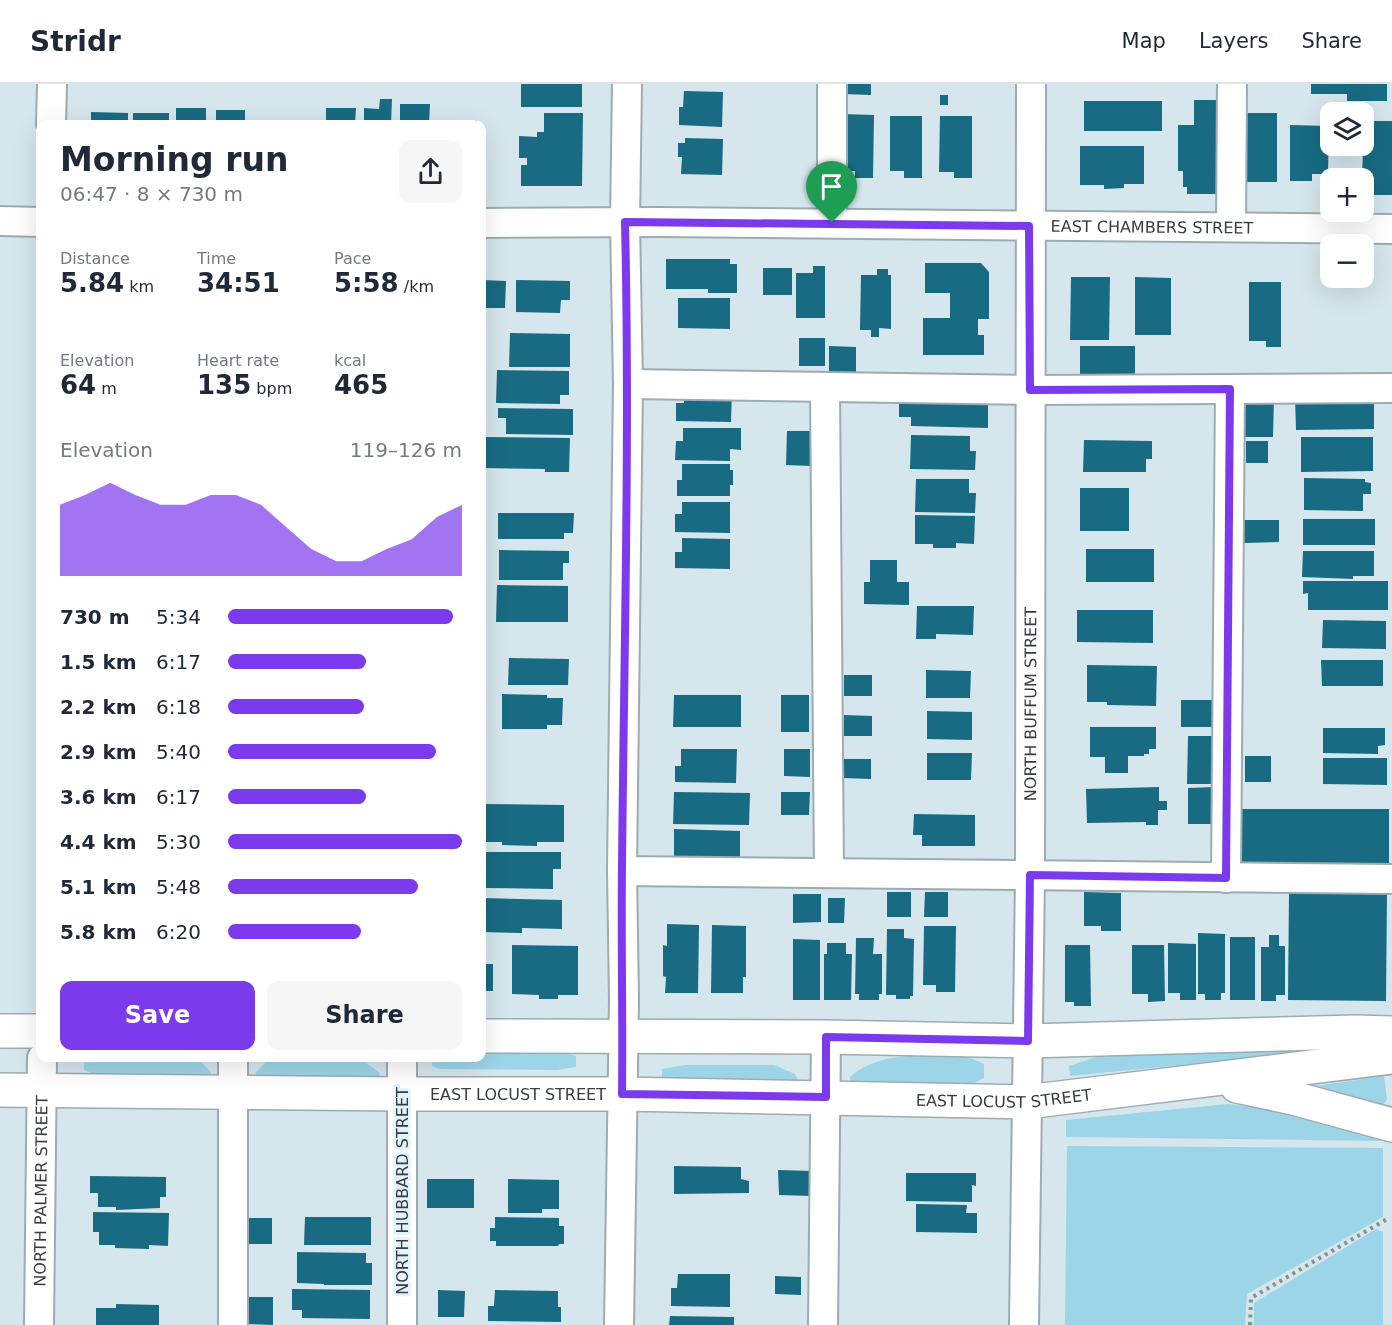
<!DOCTYPE html>
<meta charset="utf-8">
<style>
:root{--surface:#fff;--page:#f6f6f7;--text:#1f2937;--muted:#747a83;--line:#e0e1e3;--accent:#7c3aed}
body{margin:0;font-family:"DejaVu Sans",sans-serif;background:var(--page);color:var(--text);height:100vh;display:flex;flex-direction:column;font-size:22px;white-space:nowrap}
*{box-sizing:border-box;margin:0}
p{font-size:20px;color:var(--muted)}
.icon{flex:none;width:33px;height:33px;fill:none;stroke:currentColor;stroke-width:2;stroke-linecap:round;stroke-linejoin:round}
.map{position:relative;flex:1;overflow:hidden}
.drawer{position:absolute;left:36px;top:36px;width:450px;height:942px;display:flex;flex-direction:column;background:var(--surface);border-radius:12px;box-shadow:0 6px 24px #0002}
.drawer>*{flex:none}
.tools{position:absolute;left:1320px;top:18px;display:grid;gap:12px}
.tools a{display:grid;place-items:center;width:54px;height:54px;border-radius:12px;background:var(--surface);box-shadow:0 6px 24px #0002;font-size:30px}
.pin{position:absolute;display:grid;place-items:center;width:51px;height:51px;color:#fff;margin:-62px -26px;border-radius:50% 50% 50% 0;rotate:-45deg;box-shadow:0 0 6px #0007}
.pin .icon{rotate:45deg}
.round{display:grid;place-items:center;flex:none;width:63px;height:63px;border-radius:12px;background:var(--page)}
.summary{display:flex;align-items:center;justify-content:space-between;height:102px;padding:0 24px}
h1{font-size:33px;font-weight:700;line-height:45px}
.figures{display:grid;grid-template-columns:repeat(3,1fr);gap:9px;height:102px;padding:6px 24px}
.figures div{display:grid;align-content:center}
.figures b{font-size:26px;font-weight:700}
.figures small{font-size:16px;font-weight:400}
.figures p{font-size:16px}
.chart{height:168px;padding:12px 24px}
.chart p{display:flex;justify-content:space-between}
.chart svg{width:100%;height:108px;margin-top:6px;fill:var(--accent);opacity:.7}
.cta{display:flex;gap:12px;margin-top:auto;padding:12px 24px}
.cta a{flex:1;height:69px;border-radius:12px;background:var(--accent);color:#fff;font-size:24px;font-weight:700;line-height:69px;text-align:center}
.cta a+a{background:var(--page);color:var(--text)}
ul{padding:0 24px;list-style:none;font-size:20px}
li{display:grid;grid-template-columns:96px 72px 1fr;align-items:center;height:45px}
li i{height:15px;border-radius:8px;background:var(--accent)}
header{display:flex;align-items:center;gap:36px;box-sizing:border-box;height:84px;padding:0 30px;background:var(--surface);border-bottom:2px solid var(--line)}
header strong{font-size:28px}
nav{display:flex;gap:33px;margin-inline-start:auto;font-size:21px}
.map>svg:first-child{display:block}
</style>
<header>
<strong>Stridr</strong>
<nav><a>Map</a><a>Layers</a><a>Share</a></nav>
</header>
<div class="map">
<svg width="1392" height="1241" viewBox="0 0 1392 1241">
<rect width="100%" height="100%" fill="#d5e6ec"/>
<g fill="#9dd5e8">
<path d="M1313 962V968L1070 992 1069 982 1096 973Z"/>
<path d="M482 967H557L576 972V983L557 986 439 985 432 982V974H482Z"/>
<path d="M943 971 968 973 984 980V994L968 1002H858L850 998V993C876 970 910 972 943 971Z"/>
<path d="M84 974H191L200 977 211 988 210 995 104 994 84 986Z"/>
<path d="M276 974H359L380 989 378 996H259L255 989 267 977Z"/>
<path d="M685 981H774L795 990 798 996 795 1001 662 995V985Z"/>
<path d="M1384 992 1387 1016 1383 1021 1313 1003 1315 1002Z"/>
<path d="M1228 1020 1263 1023 1382 1050V1057L1066 1053V1036Z"/>
<path d="M1067 1062 1383 1064V1133L1247 1210 1245 1241H1065Z"/>
<path d="M1376 1145 1383 1148V1241H1254V1219Z"/>
</g>
<g fill="#186b82">
<rect x="521" y="0" width="61" height="23"/>
<path d="M843 0H871V11L843 10Z"/>
<path d="M1311 0H1387V17H1347V10H1311Z"/>
<path d="M684 7 723 8 722 43 679 41V23H683Z"/>
<rect x="940" y="11" width="8" height="10"/>
<path d="M380 15H392L391 40H364V24L379 25Z"/>
<path d="M1194 16H1221L1220 110H1187V103H1183V87H1178V41H1194Z"/>
<rect x="1084" y="17" width="78" height="30"/>
<path d="M400 20H430L429 40H400Z"/>
<rect x="176" y="24" width="30" height="16"/>
<path d="M326 24H356L355 40H326Z"/>
<rect x="216" y="26" width="29" height="14"/>
<path d="M91 28 128 29V40H91Z"/>
<rect x="133" y="29" width="36" height="11"/>
<path d="M544 29H583L582 102H521V81H527V74H519V52L537 53V48H544Z"/>
<rect x="1246" y="29" width="31" height="69"/>
<path d="M841 30 874 31 873 94H855V87H840Z"/>
<path d="M890 32H922V94H904V87H890Z"/>
<path d="M940 32H972V94H954V88H939Z"/>
<rect x="447" y="36" width="30" height="4"/>
<path d="M1364 37H1392V111H1364V94H1362Z"/>
<path d="M1290 41 1329 42 1328 90H1312V97H1290Z"/>
<path d="M685 54 723 55 722 91 681 90 682 73H678V59H685Z"/>
<path d="M1080 62H1144V100H1124V104L1104 105V101H1080Z"/>
<path d="M666 175H730V180H737V209H708V205H666Z"/>
<path d="M925 179H981L989 188V235H978V251H984V271H923V234H950V209H925Z"/>
<path d="M813 182H825V234H796V189H813Z"/>
<rect x="763" y="184" width="29" height="27"/>
<path d="M877 185H888V191H891V245L879 244V253H871V246H860V244L861 191H877Z"/>
<path d="M1071 193H1110L1109 256H1070Z"/>
<path d="M1135 193 1171 194V251H1135Z"/>
<path d="M482 196 506 197 505 224H482Z"/>
<path d="M516 196 570 197V216H561L560 229 516 228Z"/>
<path d="M1249 198H1281V263H1266V257H1249Z"/>
<path d="M678 214H730V245L678 244Z"/>
<path d="M510 249 570 250V283H509Z"/>
<rect x="799" y="254" width="26" height="28"/>
<path d="M829 262 856 263V290H829Z"/>
<rect x="1080" y="262" width="55" height="33"/>
<path d="M497 286 569 287V311H560V320L496 319Z"/>
<path d="M684 305 732 306 731 338 676 337V319H684Z"/>
<path d="M899 310 988 311V344L911 342V333H899Z"/>
<path d="M1245 312 1274 313 1273 353H1244Z"/>
<path d="M1374 312V345L1296 346 1295 313Z"/>
<path d="M498 324 573 325V351L506 350V334H498Z"/>
<path d="M683 344H741V366L730 365V377L675 376 676 357H683Z"/>
<path d="M787 347H812V382L786 381Z"/>
<path d="M911 351 970 352V367H976L975 386 910 385Z"/>
<path d="M482 353 570 354 569 388H545V385L483 384Z"/>
<path d="M1301 353H1373V387L1301 388Z"/>
<path d="M1084 356 1152 357V375H1146V388H1083Z"/>
<rect x="1246" y="357" width="22" height="22"/>
<path d="M682 380H730V386H733V401H730V412H677V396H682Z"/>
<path d="M1304 394 1365 395V398L1371 399V410H1363V427L1304 426Z"/>
<path d="M916 395H969V409H976L975 429 915 428Z"/>
<rect x="1080" y="404" width="49" height="43"/>
<path d="M682 418H730V449L675 448V430H682Z"/>
<path d="M498 429H574L573 449H564V455H498Z"/>
<path d="M915 431 975 432 974 460 956 459V464H933V460H915Z"/>
<rect x="1303" y="435" width="72" height="26"/>
<path d="M1244 436H1279V458L1244 459Z"/>
<path d="M682 454 730 455V485L675 484V468H682Z"/>
<rect x="1086" y="465" width="68" height="33"/>
<path d="M499 466 569 467V479H563V496H499Z"/>
<path d="M1303 467H1374V492H1353V495L1302 493Z"/>
<path d="M870 476H897V498H909V521L864 520V498H870Z"/>
<path d="M1303 497H1388V526H1308V509L1303 510Z"/>
<path d="M497 501 568 502V538H496Z"/>
<path d="M917 522H974L973 551 936 550V555H916Z"/>
<path d="M1077 526H1153V559L1077 558Z"/>
<path d="M1323 536 1386 537V565L1322 564Z"/>
<path d="M509 574 569 575 568 601H508Z"/>
<path d="M1321 576H1383V602H1322Z"/>
<path d="M1087 581 1157 582 1156 622 1107 621V618H1087Z"/>
<path d="M926 586 971 587 970 614H926Z"/>
<rect x="844" y="591" width="28" height="21"/>
<path d="M502 610 547 611V614H563L562 641H547V645H502Z"/>
<path d="M674 611H741V643H673Z"/>
<rect x="781" y="611" width="28" height="37"/>
<rect x="1181" y="616" width="32" height="27"/>
<path d="M927 627 972 628V656L927 655Z"/>
<path d="M844 631 872 632V652H844Z"/>
<path d="M1090 643H1156V665H1149V670H1144V672H1128V689H1105V673H1090Z"/>
<path d="M1323 644H1385V661L1378 662V670L1323 669Z"/>
<path d="M1188 652H1215V700H1187Z"/>
<path d="M681 665H737L736 699 675 698V682H681Z"/>
<path d="M784 665H810V693L784 692Z"/>
<path d="M927 669H972L971 696H927Z"/>
<rect x="1245" y="672" width="26" height="26"/>
<path d="M1323 674H1387V701L1323 700Z"/>
<path d="M844 675H871V695L843 694Z"/>
<path d="M1159 703V717H1167V726H1158V741H1146V738L1087 739 1086 705Z"/>
<path d="M1215 703V740H1188V704Z"/>
<path d="M674 708 750 709 749 741 673 740Z"/>
<path d="M781 708H810L809 731H781Z"/>
<path d="M482 720 564 721V758H537V762L502 761V758H482Z"/>
<rect x="1241" y="725" width="148" height="62"/>
<path d="M914 730 975 731V762H922V751H913Z"/>
<path d="M674 745 740 747V779L674 778Z"/>
<path d="M486 768H561V785H553V805L486 804Z"/>
<path d="M1289 807 1387 808 1386 917 1288 916Z"/>
<rect x="887" y="808" width="24" height="25"/>
<path d="M925 808H948V833H924Z"/>
<path d="M1084 808 1121 809V847H1101V842H1084Z"/>
<path d="M793 810H821V838L793 839Z"/>
<path d="M482 814 562 816V845L522 844V849L482 848Z"/>
<path d="M828 814H845L844 839H828Z"/>
<path d="M667 840 699 841 698 909H665L666 893 663 892V861L667 862Z"/>
<path d="M712 841 746 842V893H743V909H711Z"/>
<path d="M924 842H956L955 908H936V901H923Z"/>
<path d="M887 845H904V854L914 855 913 912H910V915H896V911H886Z"/>
<path d="M1198 849 1225 850V909H1221V916H1205V910H1198Z"/>
<path d="M1269 851H1279V862H1285V911H1276V917H1261V863H1269Z"/>
<rect x="1230" y="853" width="25" height="63"/>
<path d="M856 854H874L873 870H882V910H879V916H859V910H855Z"/>
<path d="M793 855 820 856V916H793Z"/>
<path d="M827 859H846V870H852L851 916H824V870H827Z"/>
<path d="M1168 859 1196 860V916H1180V909H1168Z"/>
<path d="M512 861 578 862V911H558V915H539V911L512 910Z"/>
<path d="M1065 861H1090L1091 922H1074V918H1065Z"/>
<path d="M1132 861H1164L1165 917 1148 918V910H1132Z"/>
<rect x="482" y="880" width="11" height="27"/>
<path d="M674 1082 741 1083V1095L749 1097V1109L674 1110Z"/>
<path d="M778 1086 813 1087 812 1112 779 1111Z"/>
<path d="M906 1089H976V1102L972 1101V1118L906 1117Z"/>
<path d="M90 1092 166 1093V1113H160V1124L116 1126V1123H98V1109H90Z"/>
<rect x="427" y="1095" width="47" height="29"/>
<path d="M508 1095 559 1096V1125H542V1129H508Z"/>
<path d="M916 1120 967 1121 966 1129H977V1149L916 1148Z"/>
<path d="M93 1128 169 1129 168 1162 149 1161V1165L115 1164V1161H99V1148H93Z"/>
<path d="M305 1133H371V1161H304Z"/>
<path d="M495 1133 559 1134V1142H564V1160H559L558 1162H496V1157H490V1144H495Z"/>
<rect x="245" y="1134" width="27" height="26"/>
<path d="M297 1168 366 1169V1179H372V1201H324V1200L297 1199Z"/>
<path d="M678 1190H730V1223L671 1222V1204H677Z"/>
<path d="M775 1192 801 1193V1211L775 1210Z"/>
<path d="M292 1205 370 1206V1235L302 1234V1226H292Z"/>
<path d="M438 1206 465 1207 464 1233H438Z"/>
<path d="M495 1206 558 1207V1223H561V1238L488 1237V1222H494Z"/>
<path d="M246 1213H273V1241L246 1240Z"/>
<path d="M116 1220 159 1221V1241H96V1224H116Z"/>
<path d="M670 1232 734 1233V1241H669Z"/>
</g>
<g fill="none" stroke-linecap="round" stroke-linejoin="round">
<g stroke="#9cacb2" stroke-width="32">
<g id="minor">
<path d="M832 0V139"/>
<path d="M51 40 52 0"/>
<path d="M0 137 40 138"/>
<path id="s1" d="M482 139 659 138 1392 145"/>
<path d="M1231 142 1232 0"/>
<path d="M628 300 1030 306 1392 304"/>
<path d="M825 304 829 789"/>
<path d="M622 787 1392 795"/>
<path d="M1226 794 1230 305"/>
<path d="M402 974V1241"/>
<path id="s2" d="M39 1241 42 974"/>
<path d="M233 1241V974"/>
<path d="M619 1241 624 916 622 787 628 300 625 138 627 0"/>
<path d="M823 1241 826 953"/>
<path id="s3" d="M1024 1241 1030 791 1031 0"/>
</g>
</g>
<g stroke="#9cacb2" stroke-width="36">
<g id="major">
<path d="M0 947H40"/>
<path d="M482 952 826 953 1028 957 1355 948 1392 949"/>
<path d="M1237 1002 1293 1014 1392 1041"/>
<path id="s4" d="M0 1006 401 1010H622L1027 1018 1392 973"/>
</g>
</g>
<path stroke="#859195" stroke-width="4" stroke-dasharray="3 4.5" stroke-linecap="butt" d="M1250 1241 1251 1214 1387 1135"/>
<use href="#minor" stroke="#fff" stroke-width="28"/>
<use href="#major" stroke="#fff" stroke-width="33"/>
</g>
<g fill="none" stroke-linecap="round" stroke-linejoin="round">
<g stroke="#fff" stroke-width="12">
<path id="route" d="M625 138 1029 142 1030 306 1230 305 1226 794 1030 791 1028 957 826 953V1013L622 1010C623 934 621 859 622 783 624 568 630 353 625 138Z"/>
</g>
<use href="#route" stroke="#7c3aed" stroke-width="8"/>
</g>
<g text-anchor="middle" dominant-baseline="central" stroke-width="6" stroke-linejoin="round" paint-order="stroke">
<g font-size="16" fill="#373e40" stroke="#e2f3fa">
<text stroke="none"><textPath href="#s1" startOffset="670">EAST CHAMBERS STREET</textPath></text>
<text stroke="none"><textPath href="#s3" startOffset="621">NORTH BUFFUM STREET</textPath></text>
<text stroke="none"><textPath href="#s4" startOffset="518">EAST LOCUST STREET</textPath></text>
<text stroke="none"><textPath href="#s4" startOffset="1004">EAST LOCUST STREET</textPath></text>
<text stroke="none"><textPath href="#s2" startOffset="134">NORTH PALMER STREET</textPath></text>
<text transform="translate(402 1107) rotate(-90)">NORTH HUBBARD STREET</text>
</g>
</g>
</svg>
<div class="tools">
<a><svg class="icon" aria-label="layers" viewBox="0 0 24 24"><path d="M12 4l9 5-9 5-9-5zM3 14l9 5 9-5"/></svg></a>
<a>+</a>
<a>−</a>
</div>
<div class="pin" style="left:832px;top:139px;background:#1e9e55"><svg class="icon" aria-label="arrive" viewBox="0 0 24 24"><path d="M6 21V4h12l-3 4 3 4H6"/></svg></div>
<section class="drawer">
<div class="summary"><div><h1>Morning run</h1><p>06:47 · 8 × 730 m</p></div><a class="round"><svg class="icon" aria-label="share" viewBox="0 0 24 24"><path d="M12 15V3M7 8l5-5 5 5M5 13v7h14v-7"/></svg></a></div>
<div class="figures">
<div><p>Distance</p><b>5.84<small> km</small></b></div>
<div><p>Time</p><b>34:51</b></div>
<div><p>Pace</p><b>5:58<small> /km</small></b></div>
</div>
<div class="figures">
<div><p>Elevation</p><b>64<small> m</small></b></div>
<div><p>Heart rate</p><b>135<small> bpm</small></b></div>
<div><p>kcal</p><b>465</b></div>
</div>
<div class="chart"><p><span>Elevation</span>119–126 m</p>
<svg viewBox="0 0 160 44" preserveAspectRatio="none"><path d="M0 44V15L10 11L20 6L30 11L40 15L50 15L60 11L70 11L80 15L90 24L100 33L110 38L120 38L130 33L140 29L150 20L160 15V44z"/></svg>
</div>
<ul>
<li><b>730 m</b>5:34<i style="width:96%"></i></li>
<li><b>1.5 km</b>6:17<i style="width:59%"></i></li>
<li><b>2.2 km</b>6:18<i style="width:58%"></i></li>
<li><b>2.9 km</b>5:40<i style="width:89%"></i></li>
<li><b>3.6 km</b>6:17<i style="width:59%"></i></li>
<li><b>4.4 km</b>5:30<i style="width:100%"></i></li>
<li><b>5.1 km</b>5:48<i style="width:81%"></i></li>
<li><b>5.8 km</b>6:20<i style="width:57%"></i></li>
</ul>
<div class="cta"><a>Save</a><a>Share</a></div>
</section>
</div>
